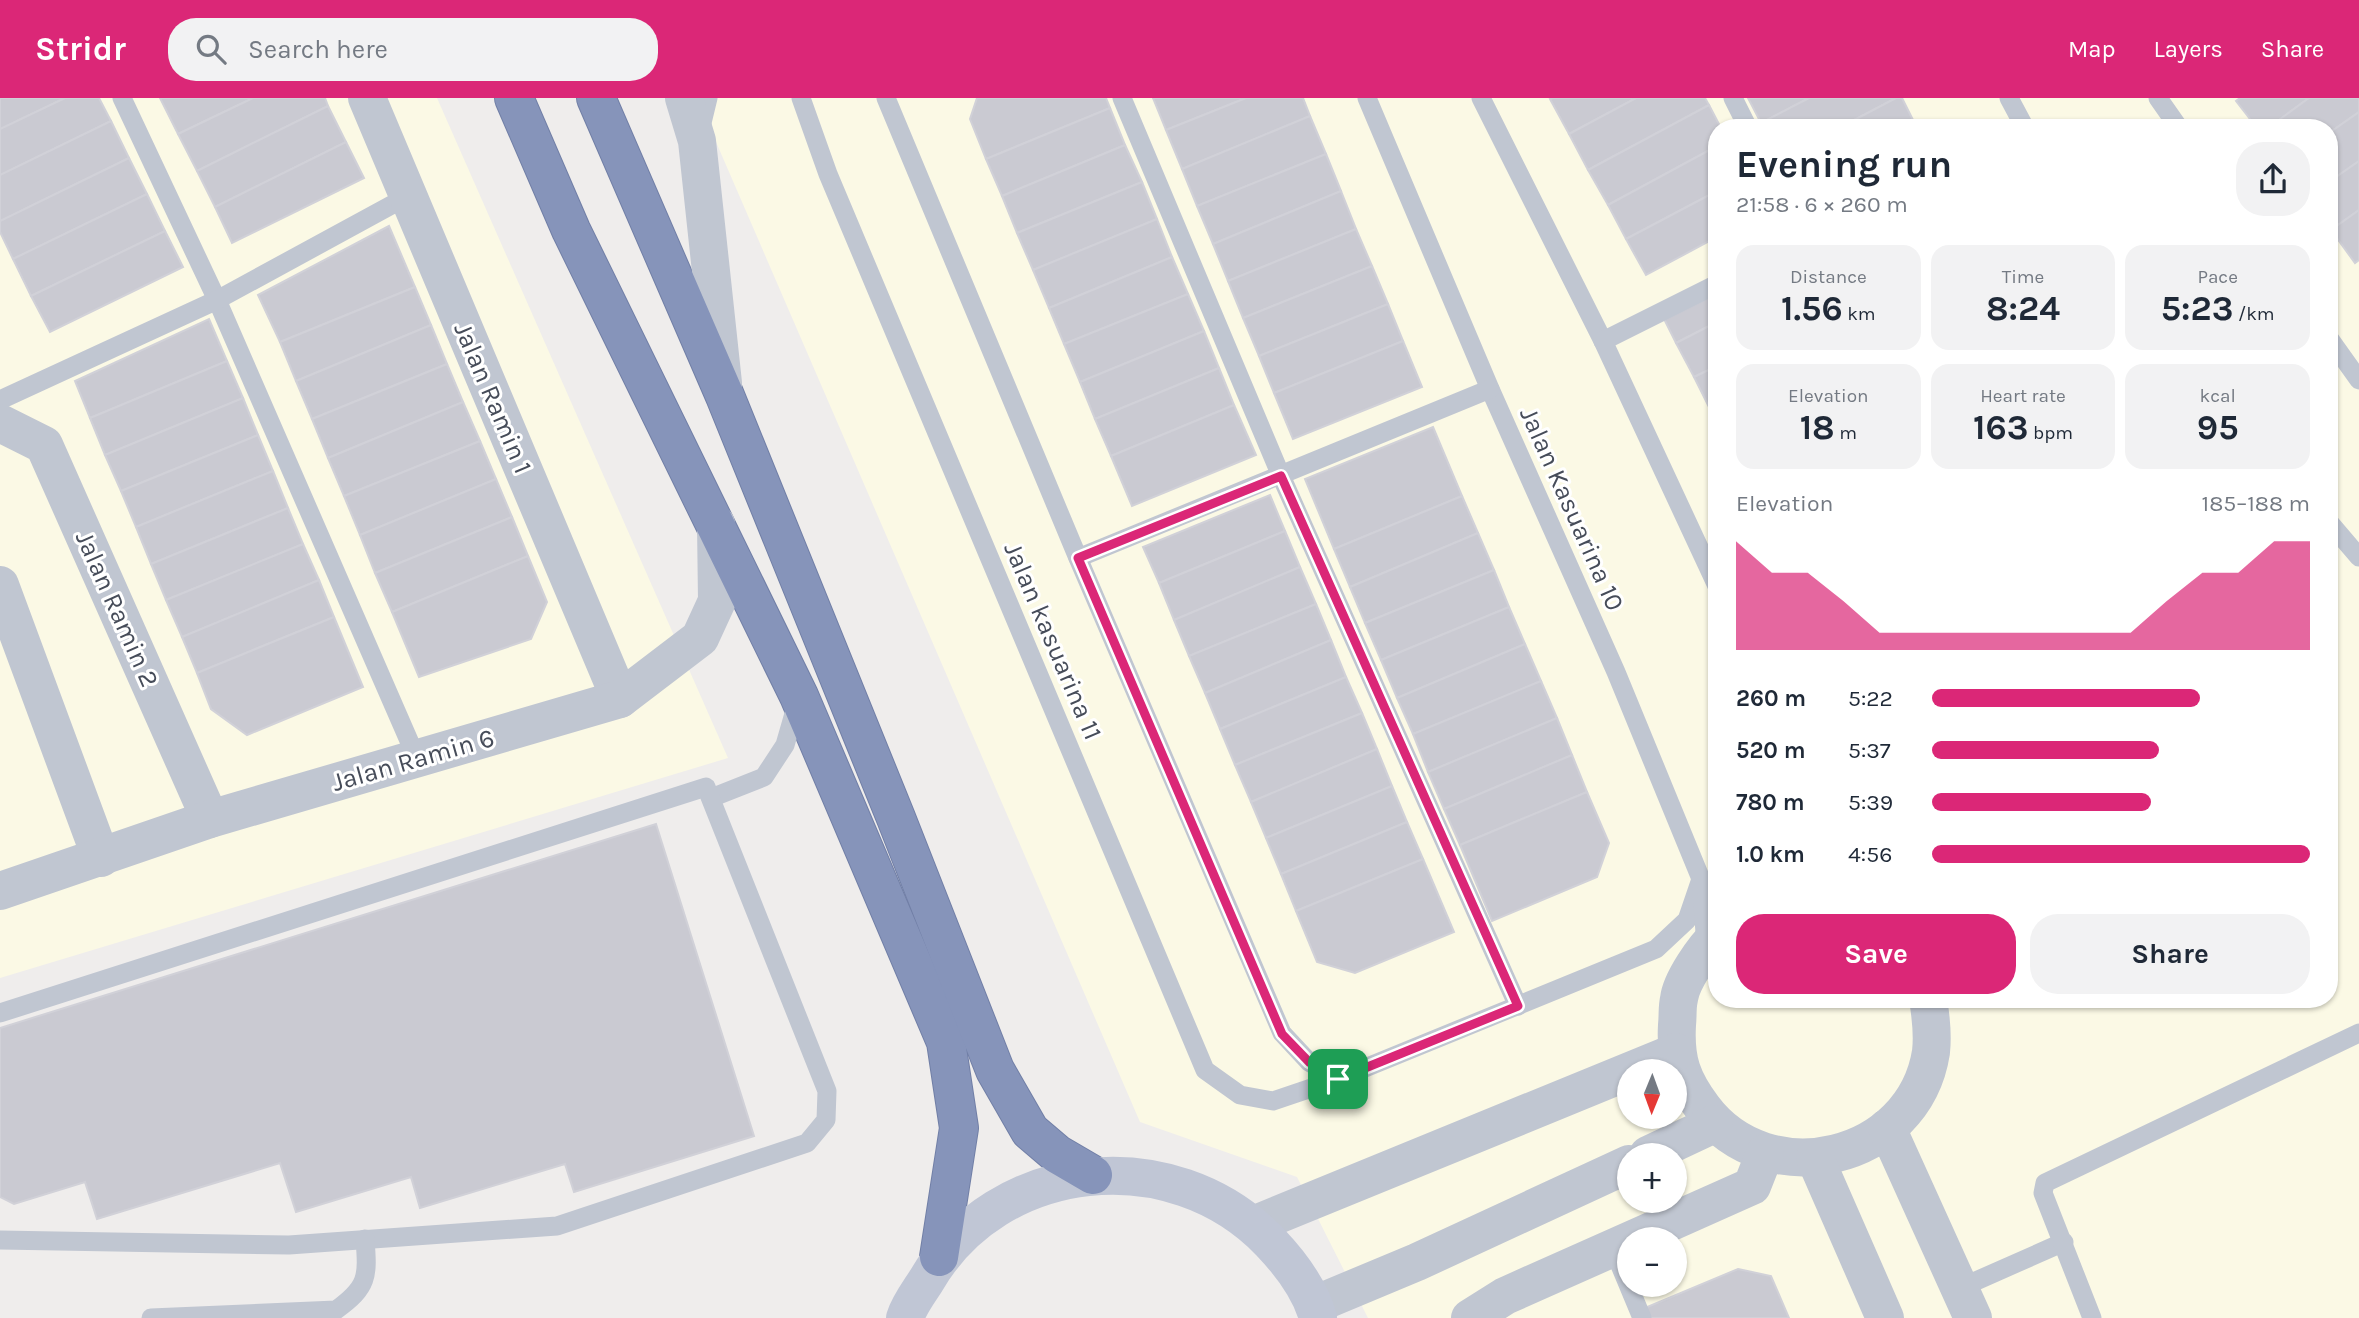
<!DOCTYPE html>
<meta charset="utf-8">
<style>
:root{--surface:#fff;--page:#f2f2f3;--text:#1f2937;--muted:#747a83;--accent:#db2777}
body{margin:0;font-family:Karla,sans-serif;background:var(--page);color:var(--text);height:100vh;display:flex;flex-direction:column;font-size:26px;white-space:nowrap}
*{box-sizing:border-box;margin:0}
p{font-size:23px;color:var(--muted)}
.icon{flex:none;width:38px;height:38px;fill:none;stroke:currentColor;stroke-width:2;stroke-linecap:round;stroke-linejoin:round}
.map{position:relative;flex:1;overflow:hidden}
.side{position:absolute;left:1708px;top:21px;width:630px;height:889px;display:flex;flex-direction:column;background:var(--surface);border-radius:28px;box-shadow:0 2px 5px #0004}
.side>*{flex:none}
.needle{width:46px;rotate:181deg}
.fabs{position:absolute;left:1617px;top:961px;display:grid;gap:14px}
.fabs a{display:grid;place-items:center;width:70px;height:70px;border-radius:50%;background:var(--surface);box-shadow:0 2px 5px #0004;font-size:35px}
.pin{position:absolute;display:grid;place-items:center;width:60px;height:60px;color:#fff;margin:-30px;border-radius:14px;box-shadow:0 4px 10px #0006}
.round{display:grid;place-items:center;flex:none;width:74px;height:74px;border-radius:28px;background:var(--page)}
.headline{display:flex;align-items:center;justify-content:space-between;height:119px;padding:0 28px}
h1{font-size:38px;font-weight:700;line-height:52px}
.metrics{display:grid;grid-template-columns:repeat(3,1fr);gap:10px;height:119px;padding:7px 28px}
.metrics div{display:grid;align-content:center;border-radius:18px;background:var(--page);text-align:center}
.metrics b{font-size:35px;font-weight:700}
.metrics small{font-size:19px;font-weight:400}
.metrics p{font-size:19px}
.chart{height:196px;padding:14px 28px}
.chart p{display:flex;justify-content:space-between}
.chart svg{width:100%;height:126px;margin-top:7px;fill:var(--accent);opacity:.7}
.action{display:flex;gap:14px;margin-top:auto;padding:14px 28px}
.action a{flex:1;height:80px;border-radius:28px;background:var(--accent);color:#fff;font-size:28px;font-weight:700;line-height:80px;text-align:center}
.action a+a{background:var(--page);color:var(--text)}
ul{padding:0 28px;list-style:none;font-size:23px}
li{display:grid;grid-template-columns:112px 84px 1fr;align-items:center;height:52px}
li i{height:18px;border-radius:9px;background:var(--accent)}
header{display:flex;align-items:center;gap:42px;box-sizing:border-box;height:98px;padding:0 35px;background:var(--accent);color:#fff}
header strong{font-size:33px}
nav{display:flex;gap:38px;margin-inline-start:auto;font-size:24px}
.search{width:490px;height:63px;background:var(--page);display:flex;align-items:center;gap:18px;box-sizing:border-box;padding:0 24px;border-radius:28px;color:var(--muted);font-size:26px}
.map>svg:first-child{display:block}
</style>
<header>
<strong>Stridr</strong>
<div class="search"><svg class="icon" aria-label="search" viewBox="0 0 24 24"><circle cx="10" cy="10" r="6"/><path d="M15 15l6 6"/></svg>Search here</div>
<nav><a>Map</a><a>Layers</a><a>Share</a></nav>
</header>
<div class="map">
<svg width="2359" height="1220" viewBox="0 0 2359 1220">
<rect width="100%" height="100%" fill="#efedec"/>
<g fill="#fbf9e5" fill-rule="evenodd">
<path d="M0 0H437L728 660 0 880Z"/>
<path d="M697 0H2359V1220H1368L1297 1079 1140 1024ZM1717 30H2329V901H1717ZM1629 973H1675V1018H1629ZM1629 1057H1675V1102H1629ZM1629 1141H1675V1186H1629Z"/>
</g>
<g fill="#cacad2" stroke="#d1d1d8" stroke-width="2">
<path d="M0 0H65L0 31Z"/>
<path d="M65 0H99L111 23 0 77V31Z"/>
<path d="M160 0H253L178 36Z"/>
<path d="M253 0H325L328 8 197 73 178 36Z"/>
<path d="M977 0H1106L1110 10 986 61 970 21Z"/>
<path d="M1153 0H1246L1166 32Z"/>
<path d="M1246 0H1303L1310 18 1182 71 1166 32Z"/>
<path d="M1553 0H1636L1569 36 1550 1Z"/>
<path d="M1636 0H1705L1709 7 1588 72 1569 36Z"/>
<path d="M1748 0H1809L1761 25Z"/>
<path d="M1809 0H1896L1839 30H1763L1761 25Z"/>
<path d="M1896 0H1902L1917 30H1839Z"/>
<path d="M2240 0H2309L2268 30H2257L2236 3Z"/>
<path d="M2309 0H2359V14L2329 35V30H2268Z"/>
<path d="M1709 7 1721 30H1717V48L1608 107 1588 72Z"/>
<path d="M328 8 346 44 215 109 197 73Z"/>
<path d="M1110 10 1125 47 1002 98 986 61Z"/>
<path d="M2359 14V63L2329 84V35Z"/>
<path d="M1310 18 1326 56 1197 108 1182 71Z"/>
<path d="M111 23 129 60 0 123V77Z"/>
<path d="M346 44 364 80 232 145 215 109Z"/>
<path d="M1125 47 1142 84 1017 135 1002 98Z"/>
<path d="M1717 48V93L1626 141 1608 107Z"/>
<path d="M1326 56 1341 93 1213 146 1197 108Z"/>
<path d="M129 60 147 96 13 161 0 134V123Z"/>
<path d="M2359 63V112L2331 132 2329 84Z"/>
<path d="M1142 84 1157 121 1033 172 1017 135Z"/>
<path d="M1341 93 1356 131 1228 183 1213 146Z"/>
<path d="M1717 93V139L1646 177 1626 141Z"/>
<path d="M147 96 165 133 31 198 13 161Z"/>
<path d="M2359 112V162L2355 165 2331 132Z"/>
<path d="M1157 121 1172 159 1049 210 1033 172Z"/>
<path d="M389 128 415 189 280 244 258 197Z"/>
<path d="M1356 131 1372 168 1243 220 1228 183Z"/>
<path d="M165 133 183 169 50 234 31 198Z"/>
<path d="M1172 159 1188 196 1064 246 1049 210Z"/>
<path d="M1372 168 1388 206 1259 258 1243 220Z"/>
<path d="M1717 179V224L1676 245 1658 209Z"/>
<path d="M415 189 431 227 296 283 280 244Z"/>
<path d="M1188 196 1204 233 1080 284 1064 246Z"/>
<path d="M1388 206 1403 243 1274 295 1259 258Z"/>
<path d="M209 221 227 263 90 320 75 283Z"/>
<path d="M1717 224V268L1694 279 1676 245Z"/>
<path d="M431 227 447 266 312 321 296 283Z"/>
<path d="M1204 233 1219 270 1095 321 1080 284Z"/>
<path d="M1403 243 1422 289 1293 341 1274 295Z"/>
<path d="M227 263 243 300 105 357 90 320Z"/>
<path d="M447 266 463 304 328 360 312 321Z"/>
<path d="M1717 268V312L1712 315 1694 279Z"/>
<path d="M1219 270 1234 307 1111 358 1095 321Z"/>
<path d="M243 300 258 337 121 393 105 357Z"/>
<path d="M463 304 480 343 344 398 328 360Z"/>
<path d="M1234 307 1256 357 1132 408 1111 358Z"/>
<path d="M1433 329 1462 398 1334 451 1305 381Z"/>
<path d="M258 337 273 373 136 429 121 393Z"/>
<path d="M480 343 496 381 360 437 344 398Z"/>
<path d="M273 373 288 410 151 466 136 429Z"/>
<path d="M496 381 512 419 375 475 360 437Z"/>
<path d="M1270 397 1285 433 1159 485 1143 449Z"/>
<path d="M1462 398 1478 435 1350 489 1334 451Z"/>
<path d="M288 410 303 446 166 502 151 466Z"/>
<path d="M512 419 528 458 392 514 375 475Z"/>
<path d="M1285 433 1300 469 1174 522 1159 485Z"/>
<path d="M1478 435 1494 472 1365 525 1350 489Z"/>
<path d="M303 446 319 482 182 539 166 502Z"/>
<path d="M528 458 547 504 531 541 419 579 392 514Z"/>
<path d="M1300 469 1316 506 1189 558 1174 522Z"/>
<path d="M1494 472 1509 509 1381 562 1365 525Z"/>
<path d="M319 482 334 519 197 575 182 539Z"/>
<path d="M1316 506 1331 542 1205 595 1189 558Z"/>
<path d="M1509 509 1525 546 1397 600 1381 562Z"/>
<path d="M334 519 363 589 247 637 211 611 197 575Z"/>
<path d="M1331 542 1346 579 1220 631 1205 595Z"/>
<path d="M1525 546 1541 583 1413 636 1397 600Z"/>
<path d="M1346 579 1362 615 1235 667 1220 631Z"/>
<path d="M1541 583 1557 620 1428 674 1413 636Z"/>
<path d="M1362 615 1377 651 1251 704 1235 667Z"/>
<path d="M1557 620 1572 657 1444 711 1428 674Z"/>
<path d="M1377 651 1392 688 1266 740 1251 704Z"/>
<path d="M1572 657 1587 694 1460 747 1444 711Z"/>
<path d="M1392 688 1407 724 1281 776 1266 740Z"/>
<path d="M1587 694 1609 745 1597 779 1492 823 1460 747Z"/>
<path d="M1407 724 1423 761 1296 813 1281 776Z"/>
<path d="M656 726 754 1038 574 1094 565 1066 420 1110 411 1079 296 1114 280 1065 97 1121 85 1084 14 1106 0 1099V930Z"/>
<path d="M1423 761 1454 834 1355 875 1317 864 1296 813Z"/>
<path d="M1738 1171 1771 1178 1789 1220H1644L1640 1212Z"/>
</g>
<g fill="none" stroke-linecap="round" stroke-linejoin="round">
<g stroke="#717fa6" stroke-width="40">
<g id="highway">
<path d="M514 0 571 132 799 598 946 944 959 1030 939 1159"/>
<path d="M596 0 725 298 896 720 995 972 1030 1033 1057 1056 1093 1077"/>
</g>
</g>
<g stroke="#c0c6d1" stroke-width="19">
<path d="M122 0 217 202 417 661"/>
<path d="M801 0 828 76 1205 972 1240 997 1273 1003 1338 981 1656 851 1687 822 1701 781"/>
<path d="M886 0 1078 460 1282 935 1309 964 1338 981"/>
<path d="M1122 0 1281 378 1518 908"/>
<path d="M1367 0 1490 291 1616 574 1701 781 1706 848"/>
<path d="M1481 0 1603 243 1717 488"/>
<path d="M1733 0 1748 30"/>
<path d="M2009 0 2025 30"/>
<path d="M2158 0 2179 30"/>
<path d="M700 33 708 0"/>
<path d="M2329 240 2359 282"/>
<path d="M1603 243 1717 186"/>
<path d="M0 302 217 202 408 98"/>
<path d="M2329 424 2359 459"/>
<path d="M1078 460 1490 291"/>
<path d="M711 700 764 679 785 647 798 602"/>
<path d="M0 915 706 689 827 993 826 1022 807 1045 557 1128 289 1147 0 1142"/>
<path d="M1612 1148 1642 1220"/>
<path d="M1960 1190 2064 1144"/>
<path d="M151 1220 336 1212C368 1189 368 1179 365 1141"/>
<path d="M2092 1220 2043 1095 2045 1085 2359 935"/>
</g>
<g stroke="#c0c6d1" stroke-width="38">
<path d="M367 0 620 601"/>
<path d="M684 0 697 43 723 285"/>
<path d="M0 325 44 347 210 721"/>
<path d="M0 487 101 760"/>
<path d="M0 793 210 721 620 601 700 540 717 503 716 426"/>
<path d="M1717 838C1704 850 1681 883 1679 901 1677 909 1678 918 1677 927 1675 962 1682 982 1703 1010 1768 1097 1914 1063 1931 954 1933 936 1931 919 1928 901"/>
<path d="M1887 1030 1973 1220"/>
<path d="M1648 1057 1714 1026"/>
<path d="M1815 1060 1885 1220"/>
<path d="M1253 1127 1676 954"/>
<path d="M1314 1207 1417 1164 1629 1066"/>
<path d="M1470 1220 1505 1198 1752 1088 1765 1055"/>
</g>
<path stroke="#c0c6d5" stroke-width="38" d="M905 1220C909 1207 919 1194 926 1183 997 1060 1172 1042 1270 1144 1290 1165 1310 1191 1318 1220"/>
<use href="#highway" stroke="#8694ba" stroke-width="38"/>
</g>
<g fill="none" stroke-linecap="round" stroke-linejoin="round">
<g stroke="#fff" stroke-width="14">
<path id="route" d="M1281 378 1518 908 1338 981 1309 964 1282 936 1078 460Z"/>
</g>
<use href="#route" stroke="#db2777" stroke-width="9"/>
</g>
<g text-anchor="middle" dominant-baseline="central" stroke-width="6" stroke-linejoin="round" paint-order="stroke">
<g font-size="26" fill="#464c59" stroke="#fff">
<text transform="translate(493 300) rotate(67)">Jalan Ramin 1</text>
<text transform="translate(1572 411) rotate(66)">Jalan Kasuarina 10</text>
<text transform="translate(117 511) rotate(66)">Jalan Ramin 2</text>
<text transform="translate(1053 543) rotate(67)">Jalan kasuarina 11</text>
<text transform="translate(413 662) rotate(-16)">Jalan Ramin 6</text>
</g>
</g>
</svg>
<div class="fabs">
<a><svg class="needle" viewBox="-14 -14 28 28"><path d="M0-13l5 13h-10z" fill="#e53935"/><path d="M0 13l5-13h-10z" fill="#747a83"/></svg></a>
<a>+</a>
<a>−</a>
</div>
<div class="pin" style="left:1338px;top:981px;background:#1e9e55"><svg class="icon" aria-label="arrive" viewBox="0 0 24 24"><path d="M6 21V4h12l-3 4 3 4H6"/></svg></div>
<section class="side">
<div class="headline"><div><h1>Evening run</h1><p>21:58 · 6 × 260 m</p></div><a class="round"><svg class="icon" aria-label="share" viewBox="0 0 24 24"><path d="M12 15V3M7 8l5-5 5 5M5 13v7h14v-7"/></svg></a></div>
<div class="metrics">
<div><p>Distance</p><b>1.56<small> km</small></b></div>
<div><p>Time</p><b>8:24</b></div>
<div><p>Pace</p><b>5:23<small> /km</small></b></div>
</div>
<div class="metrics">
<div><p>Elevation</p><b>18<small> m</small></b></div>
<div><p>Heart rate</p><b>163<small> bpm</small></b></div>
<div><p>kcal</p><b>95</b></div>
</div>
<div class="chart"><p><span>Elevation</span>185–188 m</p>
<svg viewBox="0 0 160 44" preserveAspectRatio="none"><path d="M0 44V6L10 17L20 17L30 27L40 38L50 38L60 38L70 38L80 38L90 38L100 38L110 38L120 27L130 17L140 17L150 6L160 6V44z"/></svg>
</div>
<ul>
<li><b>260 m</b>5:22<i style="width:71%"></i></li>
<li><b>520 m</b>5:37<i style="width:60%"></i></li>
<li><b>780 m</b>5:39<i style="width:58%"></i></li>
<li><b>1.0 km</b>4:56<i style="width:100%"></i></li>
</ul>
<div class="action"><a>Save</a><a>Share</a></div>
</section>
</div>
